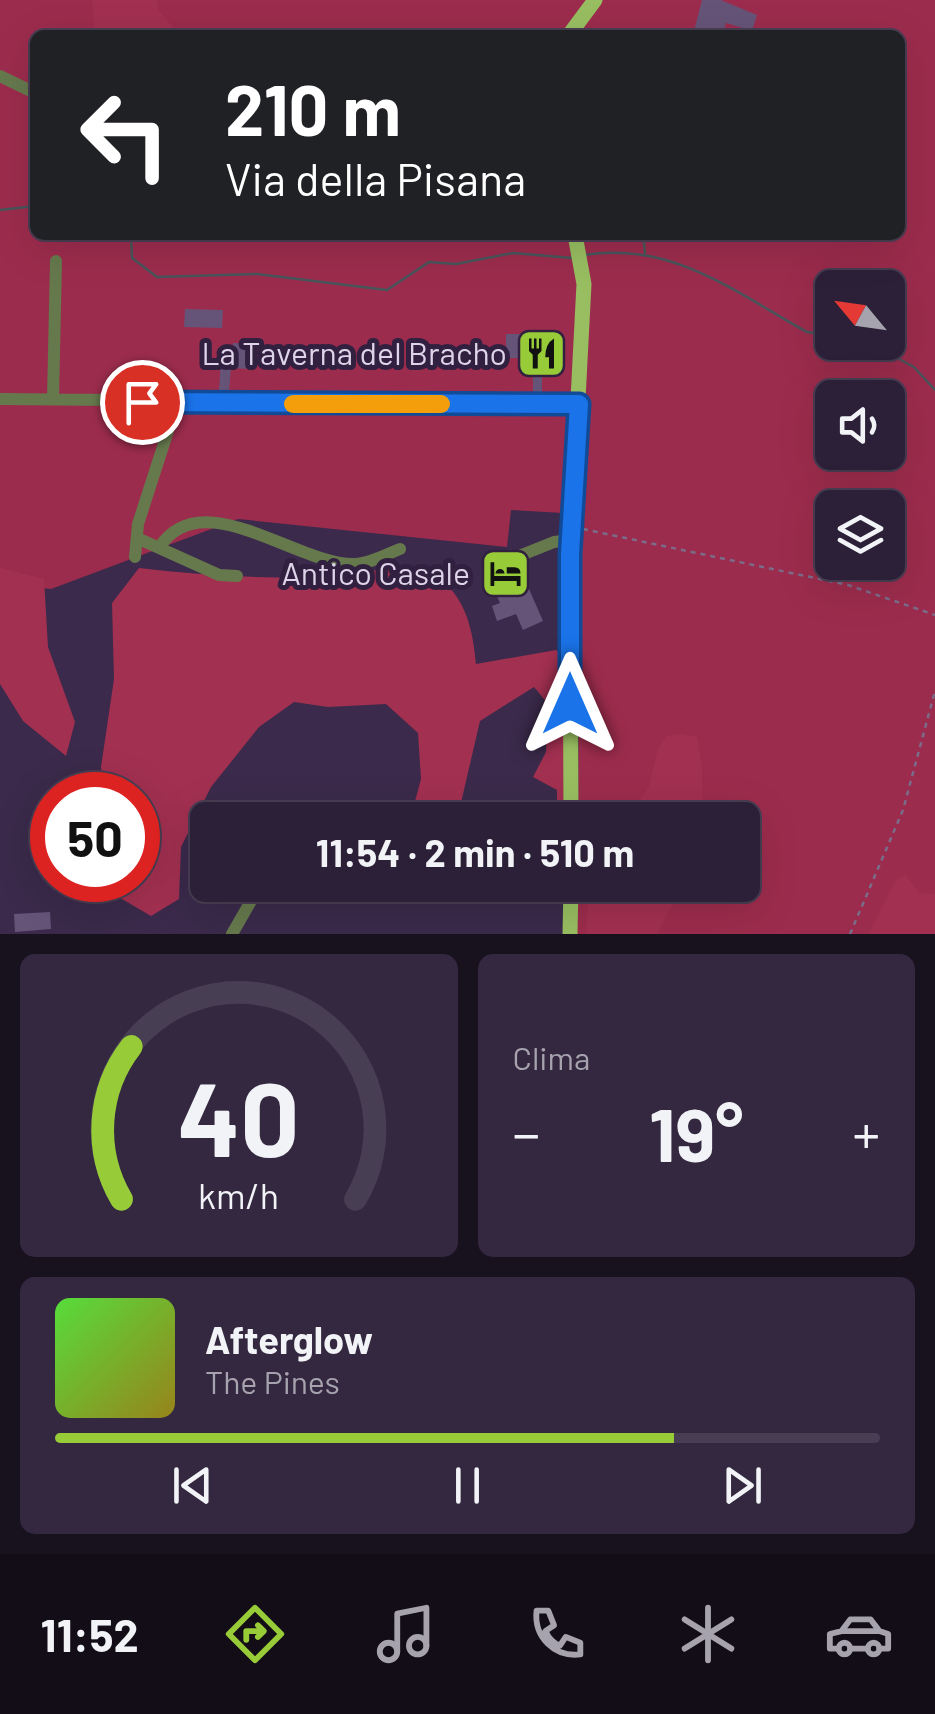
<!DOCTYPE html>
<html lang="it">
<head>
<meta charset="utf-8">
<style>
	:root { --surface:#2c2038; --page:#342840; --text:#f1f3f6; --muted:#a6a3ae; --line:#483e53; --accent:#97cc38 }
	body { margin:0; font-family:Barlow,sans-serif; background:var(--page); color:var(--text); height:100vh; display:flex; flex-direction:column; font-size:38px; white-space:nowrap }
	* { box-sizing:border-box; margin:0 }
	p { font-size:32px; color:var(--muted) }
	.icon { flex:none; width:55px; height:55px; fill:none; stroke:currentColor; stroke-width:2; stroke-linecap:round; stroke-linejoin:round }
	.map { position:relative; height:934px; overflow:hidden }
	.panel { display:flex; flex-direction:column; gap:20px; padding:20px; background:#18121f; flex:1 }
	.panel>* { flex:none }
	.hud { position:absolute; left:30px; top:30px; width:875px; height:210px; border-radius:15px; box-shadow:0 10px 40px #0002,0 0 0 2px var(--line); background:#202124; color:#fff; overflow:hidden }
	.needle { width:65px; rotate:299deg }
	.controls { position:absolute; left:815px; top:270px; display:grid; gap:20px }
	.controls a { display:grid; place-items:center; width:90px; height:90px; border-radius:15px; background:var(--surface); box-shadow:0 10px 40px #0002,0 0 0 2px var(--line); font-size:50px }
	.speed { position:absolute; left:30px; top:772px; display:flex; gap:20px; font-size:50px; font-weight:700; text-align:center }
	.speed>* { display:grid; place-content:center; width:130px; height:130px; border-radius:50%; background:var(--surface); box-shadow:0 10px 40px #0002,0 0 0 2px var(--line); line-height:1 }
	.speed .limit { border:15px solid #d22; background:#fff; color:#111 }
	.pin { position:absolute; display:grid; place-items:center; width:85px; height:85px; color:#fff; margin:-42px; border:5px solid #fff; border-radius:50%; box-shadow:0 2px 10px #0007 }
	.me { position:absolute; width:110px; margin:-55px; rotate:0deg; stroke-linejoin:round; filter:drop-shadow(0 0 8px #0008) }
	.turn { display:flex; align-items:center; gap:35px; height:210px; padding:0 30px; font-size:45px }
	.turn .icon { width:130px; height:130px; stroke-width:2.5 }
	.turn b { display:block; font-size:70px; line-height:85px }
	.big { font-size:75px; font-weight:700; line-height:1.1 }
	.panel .card { flex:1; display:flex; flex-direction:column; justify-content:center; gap:15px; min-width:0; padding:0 35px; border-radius:15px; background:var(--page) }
	.panel .dial { align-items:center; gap:0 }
	.dial svg { height:260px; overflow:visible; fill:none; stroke:var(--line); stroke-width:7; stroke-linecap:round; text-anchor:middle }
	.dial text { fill:var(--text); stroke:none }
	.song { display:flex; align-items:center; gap:30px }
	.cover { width:120px; height:120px; border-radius:15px; background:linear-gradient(135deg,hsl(110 70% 55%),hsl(50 70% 35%)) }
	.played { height:10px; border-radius:5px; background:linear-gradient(90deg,var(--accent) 75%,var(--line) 75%) }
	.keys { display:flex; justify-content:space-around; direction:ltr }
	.heat { display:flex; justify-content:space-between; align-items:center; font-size:55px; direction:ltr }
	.panel .tiles { flex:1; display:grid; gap:20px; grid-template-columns:1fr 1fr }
	.card:last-child { grid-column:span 2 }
	.trip { position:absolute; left:190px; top:802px; width:570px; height:100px; border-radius:15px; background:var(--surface); box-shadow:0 10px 40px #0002,0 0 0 2px var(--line); font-weight:700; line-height:100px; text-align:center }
	.dock { display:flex; height:160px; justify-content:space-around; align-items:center; background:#120d16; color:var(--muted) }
	.dock .icon { width:70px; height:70px }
	.dock .on { color:var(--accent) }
	.dock b { font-size:45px; color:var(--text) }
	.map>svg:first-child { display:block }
	.green { fill:#9c2c4d; fill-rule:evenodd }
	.forest { fill:#a23051 }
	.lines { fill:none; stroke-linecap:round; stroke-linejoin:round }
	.stream { stroke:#48565b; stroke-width:2.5 }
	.building { fill:#665478 }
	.path { stroke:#7b6c89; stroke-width:2.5; stroke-dasharray:5 5; stroke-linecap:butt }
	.minor { stroke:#66794d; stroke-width:12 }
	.major { stroke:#98be61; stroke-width:15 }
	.route-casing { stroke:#114b97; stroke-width:25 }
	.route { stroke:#1a73e8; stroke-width:18 }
	.slow { stroke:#f59e0b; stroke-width:18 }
	.labels { text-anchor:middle; stroke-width:10; stroke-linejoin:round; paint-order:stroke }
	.poi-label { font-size:32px; fill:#ded4e9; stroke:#312040; text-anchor:end }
</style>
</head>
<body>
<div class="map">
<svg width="935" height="934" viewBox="0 0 935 934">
	<rect width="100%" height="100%" fill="#3b2a4b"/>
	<path class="green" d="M0,0H935V934H575L577,885H742V820H578L580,514L511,510L507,547L238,519L51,589L0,584ZM35,35H900V235H35ZM832,288H888V342H832ZM832,398H888V452H832ZM832,508H888V562H832Z"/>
	<path class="forest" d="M92,0H157L159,11L180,35H95Z
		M404,565C457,574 472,614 476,664L556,650L564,657L567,820H557V790L533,777L546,752L548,704L534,687L480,721L457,820H410L421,779L418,733L386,704L328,707L294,702L259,727L211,787L181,847L179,899L151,916L110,892L101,880H138V795H104L101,767L114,679L112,603L139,568C228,578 316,584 404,565Z
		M0,568L44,579L48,647L75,722L66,756L23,721L0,684Z
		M680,734L697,737L702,766V820H627L649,786L658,749L667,736Z
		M905,875L920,893L935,894V934H869L896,880Z
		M589,885H683L657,934H586Z"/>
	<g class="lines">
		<path class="stream" d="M0,210L35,206
			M131,235L132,258L157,277L257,274L387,290L429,262L456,264L513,253L572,258
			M643,235L645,253
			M584,255C672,241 733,291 807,332L832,336
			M867,342L914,367L935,390"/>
	</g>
	<path class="building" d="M702,0H721L757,15L752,31L726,23L722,35L694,31Z
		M185,309L223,310L222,328L184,327Z
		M506,334H547V361H564V372L548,371V377H542V394H533V373H525V358H506Z
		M233,343L252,344L250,369L231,368L229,391H219L221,360L232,361Z
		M511,549L510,561L519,566L543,621L523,630L516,614L497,621L492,606L500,603L482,562Z
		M50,912L51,929L15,932L14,914Z"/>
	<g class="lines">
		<path class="path" d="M583,529L848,585L935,615
			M850,934L903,810L935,691"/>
		<path class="minor" d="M0,76L35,93
			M0,399L579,404
			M53,399L56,261
			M137,538L219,575L237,576
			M159,548C201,481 298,566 355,564C369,564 387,554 400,549
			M519,556L554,542L571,540
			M135,557L138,524L177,403
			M232,934L255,894"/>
		<path class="major" d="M569,35L595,0
			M571,820L570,553L584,284L575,235
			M570,934L571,885"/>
	</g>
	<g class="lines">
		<defs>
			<path id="route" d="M142,402L579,404L570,554V704"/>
		</defs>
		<use href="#route" class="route-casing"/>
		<use href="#route" class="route"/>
		<path class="slow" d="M293,404H441"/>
	</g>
	<defs>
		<symbol id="restaurant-square" viewBox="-11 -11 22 22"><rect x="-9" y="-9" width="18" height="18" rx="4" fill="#97cc38" stroke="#312040"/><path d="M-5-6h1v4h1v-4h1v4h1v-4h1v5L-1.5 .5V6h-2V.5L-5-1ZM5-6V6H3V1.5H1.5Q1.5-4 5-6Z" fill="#111"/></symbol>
		<symbol id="hotel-square" viewBox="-11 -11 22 22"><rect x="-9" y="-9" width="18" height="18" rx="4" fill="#97cc38" stroke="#312040"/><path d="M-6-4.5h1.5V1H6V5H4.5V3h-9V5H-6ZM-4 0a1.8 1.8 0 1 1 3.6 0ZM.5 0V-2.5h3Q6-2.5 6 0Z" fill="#111"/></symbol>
	</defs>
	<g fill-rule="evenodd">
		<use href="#restaurant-square" x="514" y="326" width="55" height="55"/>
		<use href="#hotel-square" x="478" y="546" width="55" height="55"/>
	</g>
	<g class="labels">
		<g class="poi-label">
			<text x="507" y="365">La Taverna del Bracho</text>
			<text x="470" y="585">Antico Casale</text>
		</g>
	</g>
</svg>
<div class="controls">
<a><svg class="needle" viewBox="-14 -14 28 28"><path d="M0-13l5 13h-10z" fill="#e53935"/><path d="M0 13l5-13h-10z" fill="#a6a3ae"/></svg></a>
<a><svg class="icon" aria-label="sound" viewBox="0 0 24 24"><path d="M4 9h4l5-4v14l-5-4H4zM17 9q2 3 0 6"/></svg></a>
<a><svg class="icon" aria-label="layers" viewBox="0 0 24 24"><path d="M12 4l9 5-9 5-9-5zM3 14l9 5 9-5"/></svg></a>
</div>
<div class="speed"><div class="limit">50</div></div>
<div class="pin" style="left:142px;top:402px;background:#d93025"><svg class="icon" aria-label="arrive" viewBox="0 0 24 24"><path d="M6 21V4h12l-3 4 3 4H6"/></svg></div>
<svg class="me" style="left:570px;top:704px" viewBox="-20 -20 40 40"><path d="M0-17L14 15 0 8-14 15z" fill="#1a73e8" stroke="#fff" stroke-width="4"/></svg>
<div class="trip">11:54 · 2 min · 510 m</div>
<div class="hud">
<div class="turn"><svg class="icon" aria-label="left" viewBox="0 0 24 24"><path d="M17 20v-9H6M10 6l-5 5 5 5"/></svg><div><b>210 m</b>Via della Pisana</div></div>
</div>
</div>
<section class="panel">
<div class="tiles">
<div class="card dial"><svg viewBox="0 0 100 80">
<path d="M14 69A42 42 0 1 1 86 69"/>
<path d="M14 69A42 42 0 0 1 17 22" stroke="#97cc38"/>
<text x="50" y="56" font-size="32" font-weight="700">40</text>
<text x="50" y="72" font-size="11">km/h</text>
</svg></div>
<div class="card"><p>Clima</p>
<div class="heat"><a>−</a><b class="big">19°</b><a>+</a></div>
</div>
<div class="card">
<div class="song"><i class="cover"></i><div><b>Afterglow</b><p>The Pines</p></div></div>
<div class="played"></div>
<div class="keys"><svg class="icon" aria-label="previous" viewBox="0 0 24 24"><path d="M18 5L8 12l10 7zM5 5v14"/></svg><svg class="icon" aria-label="pause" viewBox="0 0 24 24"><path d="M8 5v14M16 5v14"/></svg><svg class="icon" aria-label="next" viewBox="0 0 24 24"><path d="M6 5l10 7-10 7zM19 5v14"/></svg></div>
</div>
</div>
</section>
<nav class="dock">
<b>11:52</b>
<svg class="icon on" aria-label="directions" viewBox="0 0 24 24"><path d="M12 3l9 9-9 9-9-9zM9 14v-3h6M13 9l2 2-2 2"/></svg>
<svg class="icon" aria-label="music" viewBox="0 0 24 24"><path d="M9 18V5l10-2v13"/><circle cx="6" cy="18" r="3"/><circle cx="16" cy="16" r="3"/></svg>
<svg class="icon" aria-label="phone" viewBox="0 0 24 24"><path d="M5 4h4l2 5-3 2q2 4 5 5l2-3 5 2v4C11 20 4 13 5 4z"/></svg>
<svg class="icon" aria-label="climate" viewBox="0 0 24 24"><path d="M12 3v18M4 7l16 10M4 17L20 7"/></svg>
<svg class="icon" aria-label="car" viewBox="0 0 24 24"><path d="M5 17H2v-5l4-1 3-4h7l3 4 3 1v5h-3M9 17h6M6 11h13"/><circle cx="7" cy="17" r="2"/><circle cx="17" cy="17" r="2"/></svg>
</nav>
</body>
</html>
